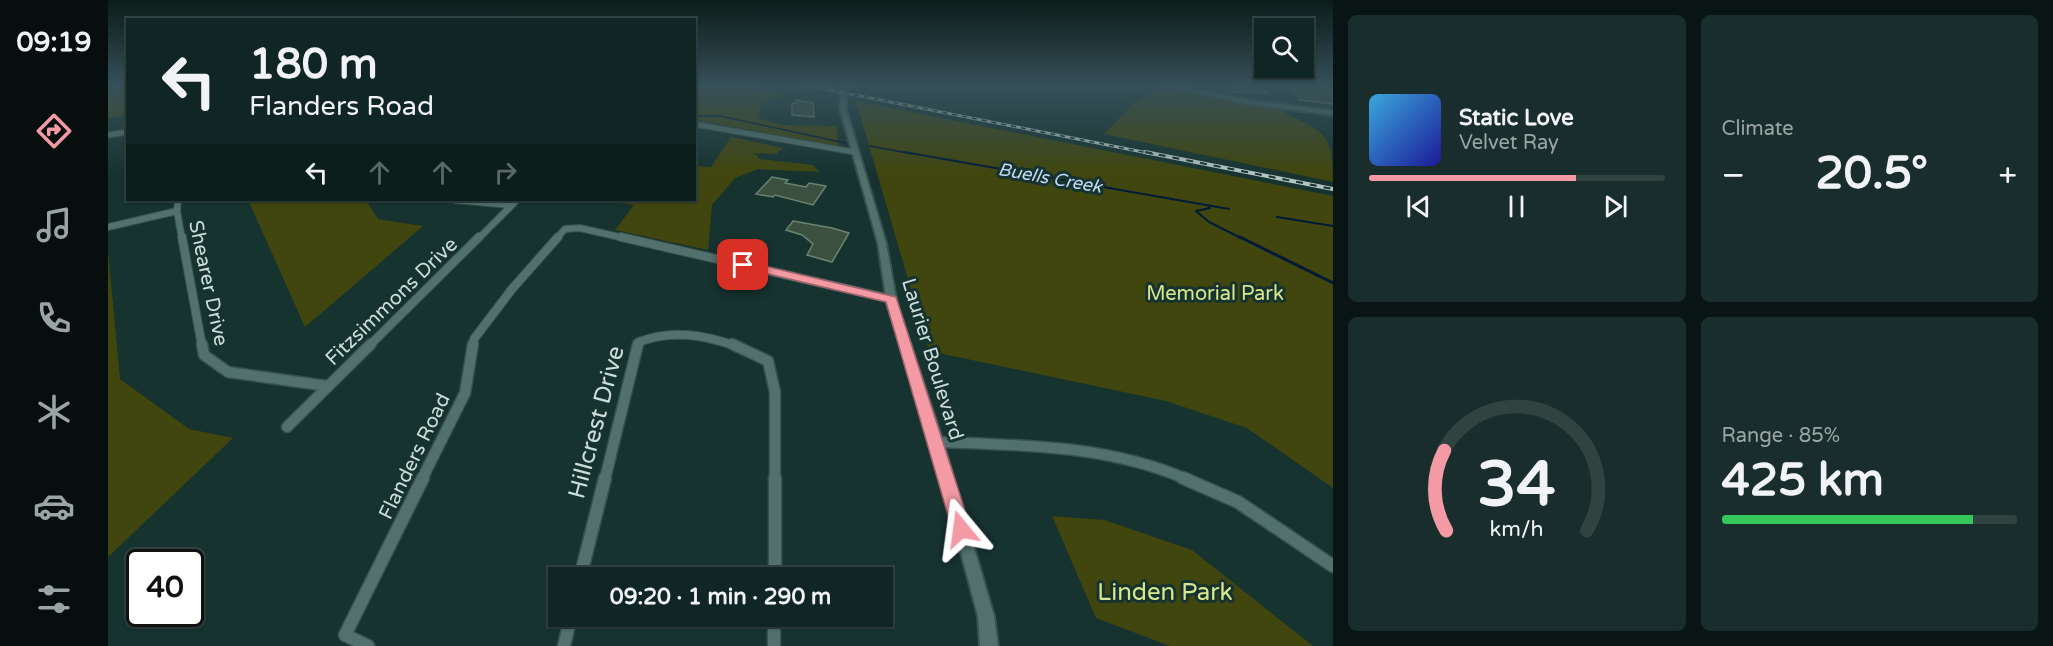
<!DOCTYPE html>
<html lang="en">
<head>
<meta charset="utf-8">
<style>
	:root { --surface:#102624; --page:#192e2c; --text:#f1f3f6; --muted:#9ca5a6; --line:#304341; --accent:#f49aa5 }
	body { margin:0; font-family:"Varela Round",sans-serif; background:var(--page); color:var(--text); height:100vh; display:flex; flex-direction:column; font-size:22px; white-space:nowrap }
	* { box-sizing:border-box; margin:0 }
	p { font-size:20px; color:var(--muted) }
	.icon { flex:none; width:33px; height:33px; fill:none; stroke:currentColor; stroke-width:2; stroke-linecap:round; stroke-linejoin:round }
	.map { position:relative; flex:1; overflow:hidden }
	.details { display:flex; flex-direction:column; gap:15px; padding:15px; background:#091514; width:720px }
	.details>* { flex:none }
	.hud { position:absolute; left:18px; top:18px; width:570px; height:183px; border-radius:0px; box-shadow:0 2px 4px #0004,0 0 0 2px var(--line); background:#102624; color:var(--text); overflow:hidden }
	.fabs { position:absolute; left:1146px; top:18px; display:grid; gap:12px }
	.fabs a { display:grid; place-items:center; width:60px; height:60px; border-radius:0px; background:var(--surface); box-shadow:0 2px 4px #0004,0 0 0 2px var(--line); font-size:30px }
	.speed { position:absolute; left:18px; top:549px; display:flex; gap:12px; font-size:30px; font-weight:700; text-align:center }
	.speed>* { display:grid; place-content:center; width:78px; height:78px; border-radius:50%; background:var(--surface); box-shadow:0 2px 4px #0004,0 0 0 2px var(--line); line-height:1 }
	.speed .limit { border:3px solid #111; border-radius:9px; background:#fff; color:#111 }
	.pin { position:absolute; display:grid; place-items:center; width:51px; height:51px; color:#fff; margin:-26px; border-radius:12px; box-shadow:0 3px 9px #0006 }
	.me { position:absolute; width:66px; margin:-33px; rotate:344deg; stroke-linejoin:round; filter:drop-shadow(0 0 4px #0008) }
	.turn { display:flex; align-items:center; gap:21px; height:126px; padding:0 24px; font-size:27px }
	.turn .icon { width:78px; height:78px; stroke-width:2.5 }
	.turn b { display:block; font-size:42px; line-height:51px }
	.lanes { display:flex; align-items:center; height:57px; padding:0 24px; background:#0003; justify-content:center; gap:30px; direction:ltr }
	.lanes .off { opacity:.35 }
	.big { font-size:45px; font-weight:700; line-height:1.1 }
	.details .widget { flex:1; display:flex; flex-direction:column; justify-content:center; gap:9px; min-width:0; padding:0 21px; border-radius:9px; background:var(--page) }
	.details .dial { align-items:center; gap:0 }
	.dial svg { height:156px; overflow:visible; fill:none; stroke:var(--line); stroke-width:7; stroke-linecap:round; text-anchor:middle }
	.dial text { fill:var(--text); stroke:none }
	.song { display:flex; align-items:center; gap:18px }
	.cover { width:72px; height:72px; border-radius:9px; background:linear-gradient(135deg,hsl(200 70% 55%),hsl(240 70% 35%)) }
	.played { height:6px; border-radius:3px; background:linear-gradient(90deg,var(--accent) 70%,var(--line) 70%) }
	.keys { display:flex; justify-content:space-around; direction:ltr }
	.heat { display:flex; justify-content:space-between; align-items:center; font-size:33px; direction:ltr }
	.charge { height:9px; border-radius:4px; background:linear-gradient(90deg,#34c759 85%,var(--line) 0) }
	.details .tiles { flex:1; display:grid; gap:15px; grid-template-columns:repeat(2,1fr) }
	.trip { position:absolute; left:440px; top:567px; width:345px; height:60px; border-radius:0px; background:var(--surface); box-shadow:0 2px 4px #0004,0 0 0 2px var(--line); font-weight:700; line-height:60px; text-align:center }
	main { display:flex; flex:1; min-height:0 }
	.menu { display:flex; flex-direction:column; width:108px; justify-content:space-around; align-items:center; background:#060f0e; color:var(--muted) }
	.menu .icon { width:42px; height:42px }
	.menu .active { color:var(--accent) }
	.menu b { font-size:27px; color:var(--text) }
	.map>svg:first-child { display:block }
	.green { fill:#40460e }
	.lines { fill:none; stroke-linecap:round; stroke-linejoin:round }
	.stream-far2 { stroke:#011a39; stroke-width:1.5 }
	.stream-far1 { stroke:#011a39; stroke-width:2 }
	.stream { stroke:#011a39; stroke-width:3 }
	.building { fill:#3c5040; stroke:#6c8270; stroke-width:1.5 }
	.minor-far4-casing { stroke:#39514e; stroke-width:7 }
	.minor-far3-casing { stroke:#39514e; stroke-width:8 }
	.minor-far2-casing { stroke:#39514e; stroke-width:10 }
	.minor-far1-casing { stroke:#39514e; stroke-width:13 }
	.minor-casing { stroke:#39514e; stroke-width:15 }
	.tertiary-casing { stroke:#39514e; stroke-width:4 }
	.minor-far4 { stroke:#52716d; stroke-width:5 }
	.minor-far3 { stroke:#52716d; stroke-width:6 }
	.minor-far2 { stroke:#52716d; stroke-width:8 }
	.minor-far1 { stroke:#52716d; stroke-width:10 }
	.minor { stroke:#52716d; stroke-width:12 }
	.tertiary { fill:#52716d; fill-rule:evenodd }
	.rail-far1-casing { stroke:#b2c5c2; stroke-width:3 }
	.rail-casing { stroke:#b2c5c2; stroke-width:4 }
	.rail-far1 { stroke:#163330; stroke-width:1.5; stroke-dasharray:5; stroke-linecap:butt }
	.rail { stroke:#163330; stroke-width:2; stroke-dasharray:7; stroke-linecap:butt }
	.route { fill:#f49aa5; stroke:#9f646b; stroke-width:1.5 }
	.labels { text-anchor:middle; stroke-width:6; stroke-linejoin:round; paint-order:stroke }
	.far-water-label { font-size:18px; font-style:italic; fill:#c3d9f6; stroke:#163330 }
	.street-label { font-size:20px; fill:#ccddda; stroke:#163330 }
	.park-label { font-size:20px; fill:#d9e78d; stroke:#163330 }
	.near-street-label { font-size:24px; fill:#ccddda; stroke:#163330 }
	.near-park-label { font-size:24px; fill:#d9e78d; stroke:#163330 }
</style>
</head>
<body>
<main>
<nav class="menu">
<b>09:19</b>
<svg class="icon active" aria-label="directions" viewBox="0 0 24 24"><path d="M12 3l9 9-9 9-9-9zM9 14v-3h6M13 9l2 2-2 2"/></svg>
<svg class="icon" aria-label="music" viewBox="0 0 24 24"><path d="M9 18V5l10-2v13"/><circle cx="6" cy="18" r="3"/><circle cx="16" cy="16" r="3"/></svg>
<svg class="icon" aria-label="phone" viewBox="0 0 24 24"><path d="M5 4h4l2 5-3 2q2 4 5 5l2-3 5 2v4C11 20 4 13 5 4z"/></svg>
<svg class="icon" aria-label="climate" viewBox="0 0 24 24"><path d="M12 3v18M4 7l16 10M4 17L20 7"/></svg>
<svg class="icon" aria-label="car" viewBox="0 0 24 24"><path d="M5 17H2v-5l4-1 3-4h7l3 4 3 1v5h-3M9 17h6M6 11h13"/><circle cx="7" cy="17" r="2"/><circle cx="17" cy="17" r="2"/></svg>
<svg class="icon" aria-label="filters" viewBox="0 0 24 24"><path d="M4 7h16M4 17h16"/><circle cx="9" cy="7" r="2"/><circle cx="15" cy="17" r="2"/></svg>
</nav>
<div class="map">
<svg width="1225" height="646" viewBox="0 0 1225 646">
	<rect width="100%" height="100%" fill="#163330"/>
	<path class="green" d="M0,85H19V115L0,118Z
		M586,85H640L678,95L653,104L651,119L675,125L729,126L730,146L587,120Z
		M1052,87L1101,98L1175,110L1178,114C1220,133 1225,136 1225,182L996,134L1026,103Z
		M748,101L1225,196V488L1139,428L1058,401L821,351Z
		M623,137L675,148L668,154L646,153L652,159L705,165L711,172L650,169L627,178L604,205L600,250L507,230L526,205L491,200H586L587,166L603,167Z
		M140,200H258L270,219L315,226L197,327Z
		M0,251L12,379L81,429L125,438L0,557Z
		M944,516L996,520L1084,550L1205,646H1062L988,618Z"/>
	<g class="lines">
		<path class="stream-far2" d="M586,97L589,103L586,106
			M586,116H612L737,143
			M762,146L805,154"/>
		<path class="stream-far1" d="M796,152L1121,209
			M1102,208L1088,211L1101,222L1135,239
			M1169,217L1225,226"/>
		<path class="stream" d="M1132,237L1225,283"/>
	</g>
	<path class="building" d="M1124,85H1147L1159,93L1124,92Z
		M1181,85L1225,89V104L1192,100Z
		M688,100L705,103L706,117L684,115V103H688Z
		M664,177L680,180L677,183L698,187L701,183L718,186L705,205L667,195L665,197L648,194Z
		M685,221L724,228L741,233L724,262L699,255L705,244L694,235L678,230Z"/>
	<g class="lines">
		<defs>
			<path id="minor-far4" d="M586,124L746,152
				M0,135L20,132"/>
			<path id="minor-far3" d="M70,200L69,211L74,239
				M347,200L403,205
				M0,227L69,211
				M370,239L409,200
				M448,239L457,229L472,228L520,239"/>
			<path id="minor-far2" d="M74,237L94,346
				M513,237L783,299
				M261,346L371,237
				M365,346L366,339L404,289L450,237
				M530,346L531,342C563,329 596,335 628,346"/>
			<path id="minor-far1" d="M94,344L96,355L120,372L219,386
				M624,344L660,361L667,392V479
				M179,427L263,344
				M829,442C914,445 999,445 1078,479
				M314,479L357,393L365,344
				M497,479L530,344"/>
			<path id="minor" d="M667,478V578
				M1075,478L1130,502L1225,566
				M472,578L497,478
				M666,616V646
				M260,646L237,635L315,478
				M456,646L463,616"/>
			<path id="tertiary" d="M736,85H742L738,92V109L778,243L789,304L835,442L886,616L890,646H872L870,616L823,442L779,304L770,243L732,109V92Z
				M1052,85H1062L1140,100L1225,111V115L1140,104Z"/>
		</defs>
		<use href="#minor-far4" class="minor-far4-casing"/>
		<use href="#minor-far3" class="minor-far3-casing"/>
		<use href="#minor-far2" class="minor-far2-casing"/>
		<use href="#minor-far1" class="minor-far1-casing"/>
		<use href="#minor" class="minor-casing"/>
		<use href="#tertiary" class="tertiary-casing"/>
		<use href="#minor-far4" class="minor-far4"/>
		<use href="#minor-far3" class="minor-far3"/>
		<use href="#minor-far2" class="minor-far2"/>
		<use href="#minor-far1" class="minor-far1"/>
		<use href="#minor" class="minor"/>
		<use href="#tertiary" class="tertiary"/>
		<defs>
			<path id="rail-far1" d="M697,85L1045,154"/>
			<path id="rail" d="M1037,152L1225,189"/>
		</defs>
		<use href="#rail-far1" class="rail-far1-casing"/>
		<use href="#rail" class="rail-casing"/>
		<use href="#rail-far1" class="rail-far1"/>
		<use href="#rail" class="rail"/>
	</g>
	<linearGradient id="sky" x2="0" y2="1"><stop stop-color="#0c1c1a"/><stop offset="0.49" stop-color="#365059"/><stop offset="1" stop-color="#365059" stop-opacity="0"/></linearGradient>
	<rect width="1225" height="175" fill="url(#sky)"/>
	<path class="route" d="M635,261L788,297L863,529L860,535L853,537L846,535L844,529L778,302L631,267L629,265Z"/>
	<g class="labels">
		<g class="far-water-label">
			<text transform="translate(942 178) rotate(10)" y="6">Buells Creek</text>
		</g>
		<g class="street-label">
			<text transform="translate(101 283) rotate(78)" y="7">Shearer Drive</text>
			<text transform="translate(283 301) rotate(-44)" y="7">Fitzsimmons Drive</text>
			<text transform="translate(825 359) rotate(73)" y="7">Laurier Boulevard</text>
			<text transform="translate(306 456) rotate(-64)" y="7">Flanders Road</text>
		</g>
		<g class="park-label">
			<text x="1107" y="300">Memorial Park</text>
		</g>
		<g class="near-street-label">
			<text transform="translate(488 422) rotate(-75)" y="8">Hillcrest Drive</text>
		</g>
		<g class="near-park-label">
			<text x="1057" y="600">Linden Park</text>
		</g>
	</g>
</svg>
<div class="fabs">
<a><svg class="icon" aria-label="search" viewBox="0 0 24 24"><circle cx="10" cy="10" r="6"/><path d="M15 15l6 6"/></svg></a>
</div>
<div class="speed"><div class="limit">40</div></div>
<div class="pin" style="left:635px;top:265px;background:#d93025"><svg class="icon" aria-label="arrive" viewBox="0 0 24 24"><path d="M6 21V4h12l-3 4 3 4H6"/></svg></div>
<svg class="me" style="left:853px;top:529px" viewBox="-20 -20 40 40"><path d="M0-17L14 15 0 8-14 15z" fill="#f49aa5" stroke="#fff" stroke-width="4"/></svg>
<div class="trip">09:20 · 1 min · 290 m</div>
<div class="hud">
<div class="turn"><svg class="icon" aria-label="left" viewBox="0 0 24 24"><path d="M17 20v-9H6M10 6l-5 5 5 5"/></svg><div><b>180 m</b>Flanders Road</div></div>
<div class="lanes"><svg class="icon" aria-label="left" viewBox="0 0 24 24"><path d="M17 20v-9H6M10 6l-5 5 5 5"/></svg><svg class="icon off" aria-label="ahead" viewBox="0 0 24 24"><path d="M12 20V5M6 11l6-6 6 6"/></svg><svg class="icon off" aria-label="ahead" viewBox="0 0 24 24"><path d="M12 20V5M6 11l6-6 6 6"/></svg><svg class="icon off" aria-label="right" viewBox="0 0 24 24"><path d="M7 20v-9h11M14 6l5 5-5 5"/></svg></div>
</div>
</div>
<section class="details">
<div class="tiles">
<div class="widget">
<div class="song"><i class="cover"></i><div><b>Static Love</b><p>Velvet Ray</p></div></div>
<div class="played"></div>
<div class="keys"><svg class="icon" aria-label="previous" viewBox="0 0 24 24"><path d="M18 5L8 12l10 7zM5 5v14"/></svg><svg class="icon" aria-label="pause" viewBox="0 0 24 24"><path d="M8 5v14M16 5v14"/></svg><svg class="icon" aria-label="next" viewBox="0 0 24 24"><path d="M6 5l10 7-10 7zM19 5v14"/></svg></div>
</div>
<div class="widget"><p>Climate</p>
<div class="heat"><a>−</a><b class="big">20.5°</b><a>+</a></div>
</div>
<div class="widget dial"><svg viewBox="0 0 100 80">
<path d="M14 69A42 42 0 1 1 86 69"/>
<path d="M14 69A42 42 0 0 1 13 28" stroke="#f49aa5"/>
<text x="50" y="56" font-size="32" font-weight="700">34</text>
<text x="50" y="72" font-size="11">km/h</text>
</svg></div>
<div class="widget"><p>Range · 85%</p><b class="big">425 km</b><div class="charge"></div></div>
</div>
</section>
</main>
</body>
</html>
